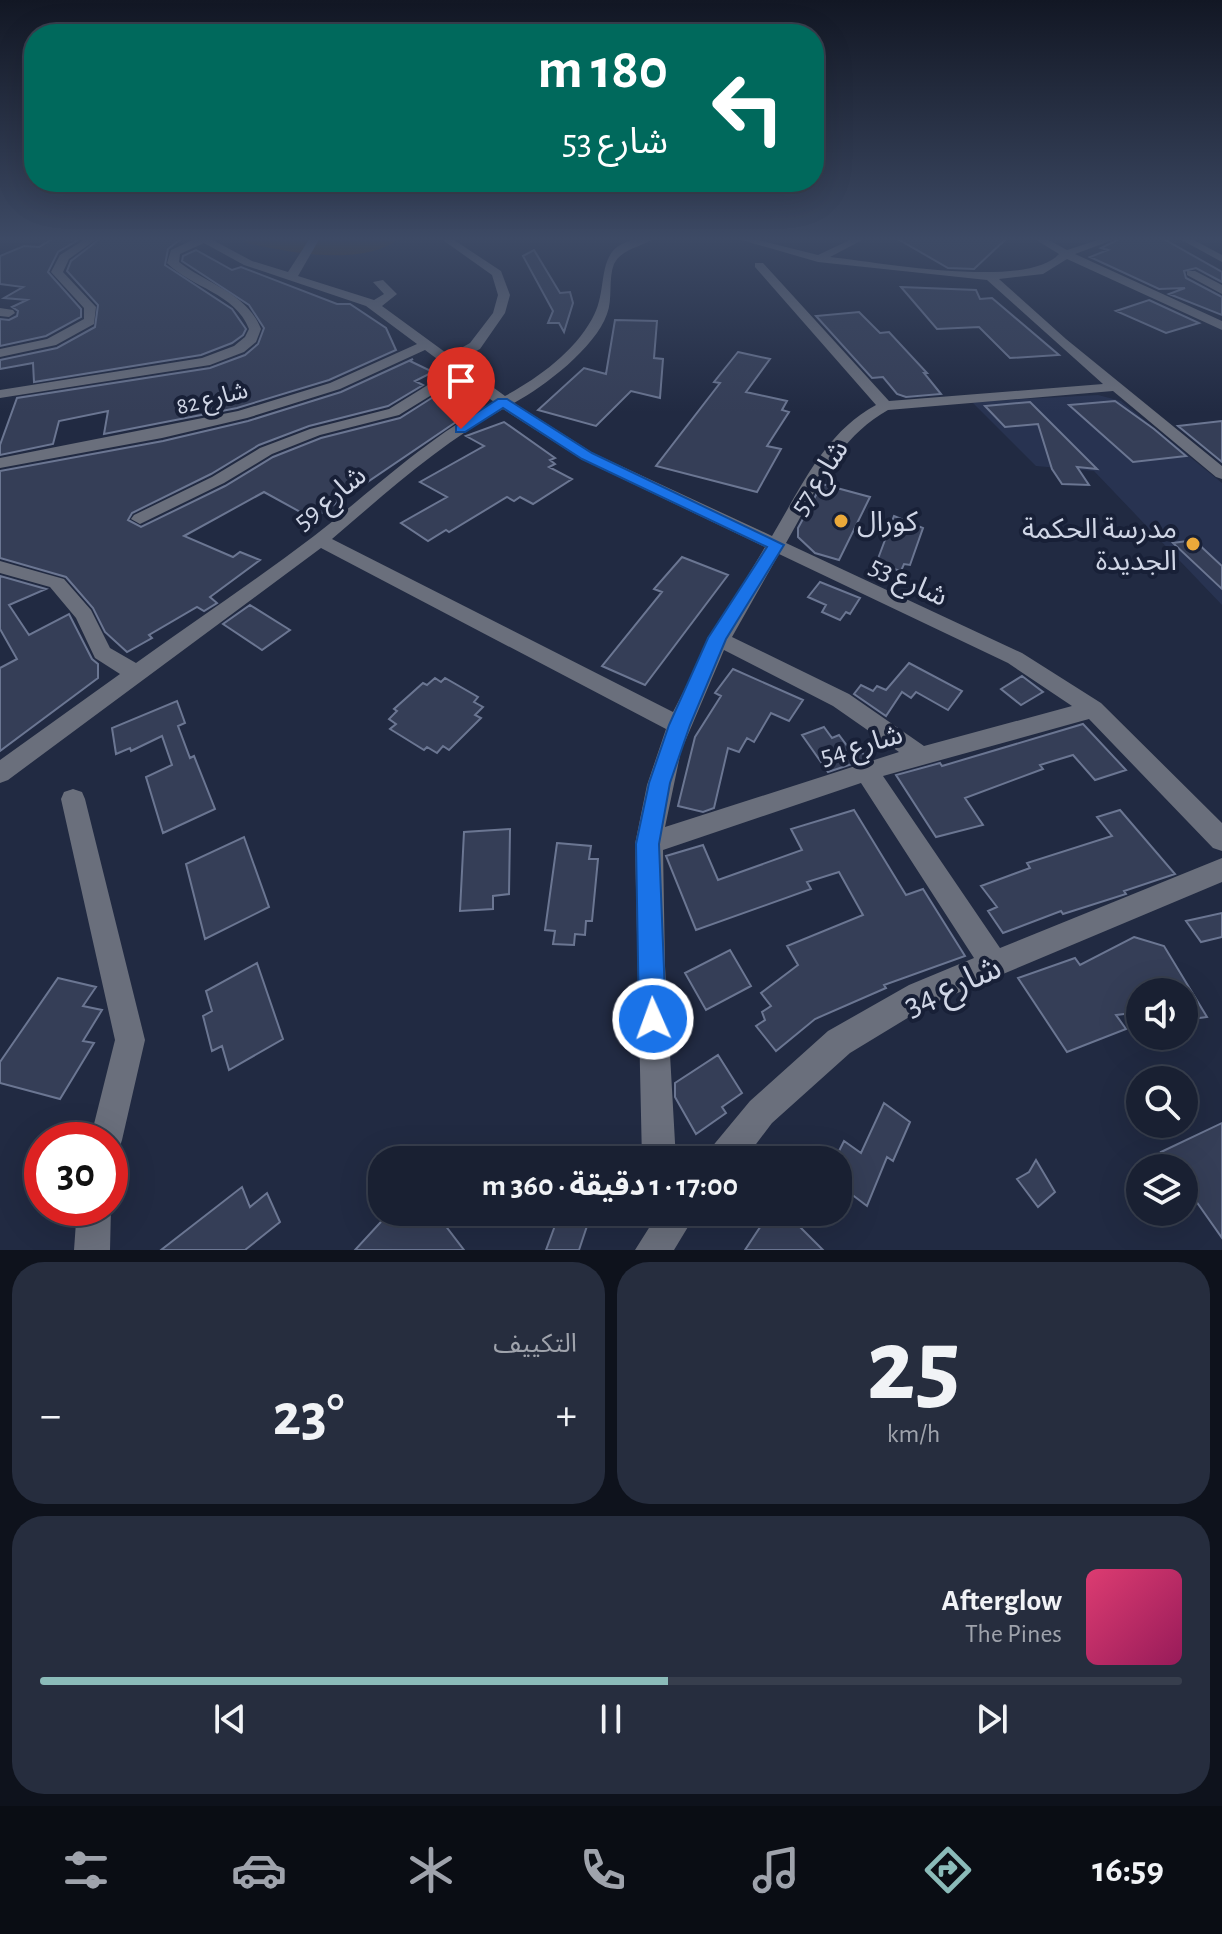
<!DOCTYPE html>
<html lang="ar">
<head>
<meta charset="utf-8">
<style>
	:root { --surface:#192032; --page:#262d3e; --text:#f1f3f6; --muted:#9fa3ac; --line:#373e4d; --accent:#8bbbb9 }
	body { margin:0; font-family:"Alegreya Sans","Noto Sans Arabic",sans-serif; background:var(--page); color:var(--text); direction:rtl; height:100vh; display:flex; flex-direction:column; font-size:30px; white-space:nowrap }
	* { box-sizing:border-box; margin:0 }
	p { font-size:26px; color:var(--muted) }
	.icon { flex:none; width:44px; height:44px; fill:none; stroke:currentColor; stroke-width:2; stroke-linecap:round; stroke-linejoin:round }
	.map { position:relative; height:1250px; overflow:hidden; direction:ltr }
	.sheet { display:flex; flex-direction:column; gap:12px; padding:12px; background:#0e121c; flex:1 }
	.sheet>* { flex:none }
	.guide { position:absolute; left:24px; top:24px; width:800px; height:168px; border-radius:32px; box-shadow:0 8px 32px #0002,0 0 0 2px var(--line); direction:rtl; background:#00695c; color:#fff; overflow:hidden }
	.buttons { position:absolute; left:1126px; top:978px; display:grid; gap:16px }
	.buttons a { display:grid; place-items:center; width:72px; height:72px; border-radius:50%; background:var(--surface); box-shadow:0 8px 32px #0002,0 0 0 2px var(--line); font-size:40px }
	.speed { position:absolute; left:24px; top:1122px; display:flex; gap:16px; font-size:40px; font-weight:700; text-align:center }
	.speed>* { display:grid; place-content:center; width:104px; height:104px; border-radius:50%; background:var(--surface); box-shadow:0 8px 32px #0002,0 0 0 2px var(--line); line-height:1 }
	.speed .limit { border:12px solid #d22; background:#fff; color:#111 }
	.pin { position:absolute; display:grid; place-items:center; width:68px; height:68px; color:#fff; margin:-82px -34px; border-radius:50% 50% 50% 0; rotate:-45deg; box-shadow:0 0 8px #0007 }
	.pin .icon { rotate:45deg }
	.me { position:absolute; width:88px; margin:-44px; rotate:358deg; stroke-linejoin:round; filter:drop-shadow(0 0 6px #0008) }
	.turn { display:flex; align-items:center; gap:28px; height:168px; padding:0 24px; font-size:36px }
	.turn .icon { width:104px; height:104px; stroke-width:2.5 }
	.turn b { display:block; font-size:56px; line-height:68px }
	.big { font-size:60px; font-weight:700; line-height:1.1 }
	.sheet .widget { flex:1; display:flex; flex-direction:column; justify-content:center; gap:12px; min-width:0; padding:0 28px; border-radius:32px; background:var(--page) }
	.sheet .dial { align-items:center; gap:0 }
	.dial b { font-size:104px; line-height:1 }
	.song { display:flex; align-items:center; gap:24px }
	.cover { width:96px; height:96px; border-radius:12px; background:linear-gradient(135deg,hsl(340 70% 55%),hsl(330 70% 35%)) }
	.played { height:8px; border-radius:4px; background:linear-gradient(90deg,var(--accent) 55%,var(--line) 55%) }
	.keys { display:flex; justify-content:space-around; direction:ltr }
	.heat { display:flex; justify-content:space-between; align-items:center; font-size:44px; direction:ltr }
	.sheet .tiles { flex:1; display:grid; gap:12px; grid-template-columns:1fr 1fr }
	.widget:last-child { grid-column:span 2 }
	.trip { position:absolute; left:368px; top:1146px; width:484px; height:80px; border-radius:32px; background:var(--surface); box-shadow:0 8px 32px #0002,0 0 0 2px var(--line); font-weight:700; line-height:80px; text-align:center; direction:rtl }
	.dock { display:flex; height:128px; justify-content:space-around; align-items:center; background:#0a0d14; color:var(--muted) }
	.dock .icon { width:56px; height:56px }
	.dock .active { color:var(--accent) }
	.dock b { font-size:36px; color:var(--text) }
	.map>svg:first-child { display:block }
	.built { fill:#283351 }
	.green { fill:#443218 }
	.building { fill:#353e57; stroke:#6b7692; stroke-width:2 }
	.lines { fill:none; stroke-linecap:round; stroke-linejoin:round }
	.minor { fill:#6a6f7c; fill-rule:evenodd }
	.route { fill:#1a73e8; stroke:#114b97; stroke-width:2 }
	.poi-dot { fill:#eba93a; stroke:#182037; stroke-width:3 }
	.labels { text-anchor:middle; stroke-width:8; stroke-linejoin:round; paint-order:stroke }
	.far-street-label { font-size:24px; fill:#d0d6e6; stroke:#182037 }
	.street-label { font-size:28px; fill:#d0d6e6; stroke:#182037 }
	.poi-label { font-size:28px; fill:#d0d6e6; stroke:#182037; text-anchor:start }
	.near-street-label { font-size:34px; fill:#d0d6e6; stroke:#182037 }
</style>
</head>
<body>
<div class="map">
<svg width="1222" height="1250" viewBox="0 0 1222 1250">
	<rect width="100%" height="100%" fill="#212a42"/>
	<path class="built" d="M1098,395L1121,401L1222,483V605L1094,471L1036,466L972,402Z"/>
	<path class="green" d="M247,238H400C362,268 287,252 243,242Z"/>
	<path class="building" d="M54,238L78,240L58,252L48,272L81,309V317L46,336L0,346V319L9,320L17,316L18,311L12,307L27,300L4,298L23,287L0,284V256L24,246L39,247Z
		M101,238H182L168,249L165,265L232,309L246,329L243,335L232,343L201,355L34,382L33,363L0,369V360L57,348L95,327L98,305L67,271L71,261Z
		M896,238H1007L974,269L948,268Z
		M1121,238H1162L1222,272V282L1196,268L1184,271L1186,278L1222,297V315L1169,294L1185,288L1159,289L1090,257L1108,250L1101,248Z
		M196,250L232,270L241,267L337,304H350L386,328L396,350L329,380L237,408L104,434L108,411L59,421L53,444L0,455V445L17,398L210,368L245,355L258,344L264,328L249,305L182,261L183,256Z
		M534,250L560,293L570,292L573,303L564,332L559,323H548L553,311L523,256Z
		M901,287L976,290L980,299L992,298L1059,355L1010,358L979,327L937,329Z
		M1149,300L1199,323L1166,333L1116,311Z
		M859,312L880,333L889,332L927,373H924L941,394L906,397L897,394L883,377L872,378L816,316Z
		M615,320L657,321L654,358L663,359L660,398L631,391L596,426L538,410L584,368L606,374Z
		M738,352L770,359L746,392L787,401L782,410L789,412L767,446L781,449L757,492L656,466L720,383L714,382Z
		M413,359L410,361L433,372L415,381L423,385L388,406L309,426L259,445L211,474L132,513L128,520L141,527L225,486L273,457L321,438L400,418L438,394L478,407L313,519L264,492L184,536L233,557L240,552L260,560L210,597L217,603L204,611L197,607L149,635L152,638L127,652L105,632L93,608L66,577L0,558V471L163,441L248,421L341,392Z
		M1115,401L1154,429L1186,456L1133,462L1069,405Z
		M1030,402L1097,469L1077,467L1089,485L1062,484L1052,469L1038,424L1005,427L985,406Z
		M1222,421V462L1178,426Z
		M504,422L555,458L550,460L555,464L549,467L572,479L533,504L520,497L514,501L507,497L449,532L446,530L428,541L401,523L447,497L420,482L484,446L466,436Z
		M822,484L870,497L839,560L815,553L798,537V528Z
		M894,516L923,528L910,565L904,564L901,571L876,564Z
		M1194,540L1222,566V589L1173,543Z
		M682,557L728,575L645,685L602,666L662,592L654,589Z
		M0,576L46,589L9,605L29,635L69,614L92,659L98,664V678L0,751V668L17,659L0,629Z
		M820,582L860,598L850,614L846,612L840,620L822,612L826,605L808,597Z
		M250,605L290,630L262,650L223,624Z
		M909,663L962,691L948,710L916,692L911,698L902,692L886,716L854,694L861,685L873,691L877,686L886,690Z
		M733,669L803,700L789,721L771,713L754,742L747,738L739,752L728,748L714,808L703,812L678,806L695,737L721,696L715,693Z
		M1022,676L1043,692L1021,705L1001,689Z
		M435,678L441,682L445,678L478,697L474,702L483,707L475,715L481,718L449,750L443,746L437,753L427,747L424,750L390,729L396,724L389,719L397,711L394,709L423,683L427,685Z
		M177,701L185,723L178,726L190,758L194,756L215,809L163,833L146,777L172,765L162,736L131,751L130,748L116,754L112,728Z
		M1083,724L1126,770L1095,780L1073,755L1040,765L1043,769L965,798L983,825L936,837L896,775L940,763L942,766Z
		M824,727L832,738L839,735L848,747L856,744L867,759L828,772L802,735Z
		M854,810L906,895L923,889L965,956L884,985L886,988L815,1019L776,1051L756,1026L765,1020L762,1012L771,1006L761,993L798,965L787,946L863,915L839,872L807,882L811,889L696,930L666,856L703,845L718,880L802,850L791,829Z
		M1120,810L1175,874L1124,891L1126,894L1063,914L1061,911L1003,933L988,911L997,907L981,886L1030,868L1027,863L1112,836L1097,817Z
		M510,829L509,894L493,896V909L460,911L464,832Z
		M244,837L269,907L205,939L186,864Z
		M557,843L591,846L589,859H598L592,921H586L585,935L575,934L574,945L553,944L555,931L545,930Z
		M1222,913V937L1201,942L1186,921Z
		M1134,937L1164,946L1207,1017L1184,1020V992H1140V1012L1116,1015L1126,1029L1067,1052L1018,978L1075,958L1080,965Z
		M730,950L751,986L706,1010L685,973Z
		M257,963L283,1039L229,1070L222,1046L212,1051L203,1016L212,1011L206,991Z
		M58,978L96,987L83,1006L102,1010L83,1041L94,1043L60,1099L0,1083V1062Z
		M718,1055L742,1093L722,1107L726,1113L696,1134L675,1097V1083Z
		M884,1103L910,1122L893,1161L887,1157L867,1206L838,1184V1153L844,1141L861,1153Z
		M1222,1123V1238L1184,1184V1168H1172L1161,1152Z
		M1036,1160L1055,1192L1038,1207L1017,1179L1029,1172Z
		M242,1187L250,1207L267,1193L280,1222L245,1250H161Z
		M390,1212H435L464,1250H355Z
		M560,1212H581L590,1217L579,1250H546Z
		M770,1212H785L823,1250H745Z"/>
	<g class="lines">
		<path class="minor" d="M87,238H98L69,259L63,272L96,307L94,324L56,345L0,357V349L47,339L84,319V308L51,272L60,255Z
			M197,238H209L252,261L288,272L310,238H320L298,276L374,300L384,294L373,282L383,280L397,294L382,306L449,355L470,343L493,313L498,295L492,275L440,238H451L501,271L510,295L505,313L480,349L457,361L505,396C538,378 573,353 592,319C613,284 587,238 654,238C643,247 622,248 614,264C608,279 613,299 607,314C595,348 545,386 514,403L593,453L772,536C801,488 824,433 876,405L755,267V263H763L889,401L1103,384L987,280L818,262L735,238H750L818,255L854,238H866L830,257C878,262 1027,290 1059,254L1033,238H1045L1067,250L1104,238H1118L1075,254L1222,321V330L1067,259L1043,274L999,279L1066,339L1222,466V479L1216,477L1113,391L888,410C836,439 815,493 786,543L1022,653L1101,703L1222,823V851L1213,848L1089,719L883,776L1000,948L1222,858V882L929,1005L850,1053L772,1123L744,1160H706L711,1148L750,1101L828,1031L909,985L974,958L861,783L663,850L665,966L676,1160H642L635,844L647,785L666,729L321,548L8,780L0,783V760L120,674L95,658L76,618L50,587L0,573V561L64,579L91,610L110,648L136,663C195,621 256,580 314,536C373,490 428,437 494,402L461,377L399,415L320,435L272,454L224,483L140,524L131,519L134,515L212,477L260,448L310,429L389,409L452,370L425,350L340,389L247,418L162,438L0,468V458L238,411L330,383L417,344L366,306L244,265L204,243L180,254L179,262C207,284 247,293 261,329L256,342L244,352L210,365L0,398V390L202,358L234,346L245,337L249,329C235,293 192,288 167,263L171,250ZM503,409L581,459L765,547L714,632L707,638L709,641L673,712L332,539C386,493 441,443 503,409ZM779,554L1008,663L1072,706L924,746L849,694L732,637ZM724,650L833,706L899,752L665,827L681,751Z
			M1178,238H1190L1222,255V262Z
			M1187,271H1195L1222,285V294L1187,275Z
			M0,308L13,310L15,313L9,317L0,316Z
			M73,789L82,792L85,799L145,1040L122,1140L118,1152L110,1155V1140H90L115,1040L61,799L64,792Z
			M110,1205L111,1208L110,1250H74L77,1208H110Z
			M659,1212H697L674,1250H635Z"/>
	</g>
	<linearGradient id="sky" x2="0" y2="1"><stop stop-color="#121724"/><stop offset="0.58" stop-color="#3d4a65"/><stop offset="1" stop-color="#3d4a65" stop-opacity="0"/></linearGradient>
	<rect width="1222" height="412" fill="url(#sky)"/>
	<path class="route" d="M498,399H507L592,453L784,545L726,639L690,725L670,783L659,844L666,1019L662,1029L653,1033L643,1029L639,1019L636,844L649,783L669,725L708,638L767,547L582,459L503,408L465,432H456V426Z"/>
	<g class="poi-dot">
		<circle cx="841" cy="521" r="8"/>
		<circle cx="1193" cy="544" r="8"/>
	</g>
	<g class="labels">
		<g class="far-street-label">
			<text transform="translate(212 398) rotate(-14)" y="8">شارع 82</text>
		</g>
		<g class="street-label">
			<text transform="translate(818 477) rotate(-57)" y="10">شارع 57</text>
			<text transform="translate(329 497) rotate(-39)" y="10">شارع 59</text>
			<text transform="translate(909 580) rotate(25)" y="10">شارع 53</text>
			<text transform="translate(861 744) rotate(-16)" y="10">شارع 54</text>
		</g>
		<g class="poi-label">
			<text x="857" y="531">كورال</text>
			<text x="1177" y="538" text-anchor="end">مدرسة الحكمة<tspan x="1177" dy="32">الجديدة</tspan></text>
		</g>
		<g class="near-street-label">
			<text transform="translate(952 985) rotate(-24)" y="12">شارع 34</text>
		</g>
	</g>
</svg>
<div class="buttons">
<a><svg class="icon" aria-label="sound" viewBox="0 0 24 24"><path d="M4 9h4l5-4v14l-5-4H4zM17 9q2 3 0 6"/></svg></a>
<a><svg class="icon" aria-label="search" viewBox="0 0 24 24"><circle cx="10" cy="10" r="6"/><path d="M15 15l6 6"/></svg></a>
<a><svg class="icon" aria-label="layers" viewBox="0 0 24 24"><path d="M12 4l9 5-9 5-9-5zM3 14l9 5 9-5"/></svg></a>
</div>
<div class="speed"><div class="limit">30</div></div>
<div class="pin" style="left:461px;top:429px;background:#d93025"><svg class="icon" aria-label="arrive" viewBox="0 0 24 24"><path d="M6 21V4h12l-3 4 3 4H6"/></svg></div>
<svg class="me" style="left:653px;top:1019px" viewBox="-20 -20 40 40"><circle r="17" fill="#1a73e8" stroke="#fff" stroke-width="3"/><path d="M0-11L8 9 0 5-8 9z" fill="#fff"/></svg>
<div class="trip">17:00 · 1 دقيقة · 360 m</div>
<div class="guide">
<div class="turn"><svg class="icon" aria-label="left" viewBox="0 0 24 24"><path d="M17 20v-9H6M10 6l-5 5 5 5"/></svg><div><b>180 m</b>شارع 53</div></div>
</div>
</div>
<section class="sheet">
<div class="tiles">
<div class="widget dial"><b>25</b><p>km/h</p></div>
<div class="widget"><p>التكييف</p>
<div class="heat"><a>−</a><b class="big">23°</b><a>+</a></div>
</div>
<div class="widget">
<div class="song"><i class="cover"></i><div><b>Afterglow</b><p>The Pines</p></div></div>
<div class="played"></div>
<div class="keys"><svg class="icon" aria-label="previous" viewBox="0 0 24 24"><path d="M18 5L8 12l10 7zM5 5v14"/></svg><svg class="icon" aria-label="pause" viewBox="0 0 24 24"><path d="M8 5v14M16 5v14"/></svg><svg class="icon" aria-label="next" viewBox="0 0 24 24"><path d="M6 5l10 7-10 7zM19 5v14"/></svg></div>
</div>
</div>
</section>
<nav class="dock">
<b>16:59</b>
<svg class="icon active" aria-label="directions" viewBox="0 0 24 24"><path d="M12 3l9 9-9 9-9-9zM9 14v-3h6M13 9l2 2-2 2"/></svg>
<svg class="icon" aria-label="music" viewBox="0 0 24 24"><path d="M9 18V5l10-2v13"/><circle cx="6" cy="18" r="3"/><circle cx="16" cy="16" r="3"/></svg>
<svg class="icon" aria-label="phone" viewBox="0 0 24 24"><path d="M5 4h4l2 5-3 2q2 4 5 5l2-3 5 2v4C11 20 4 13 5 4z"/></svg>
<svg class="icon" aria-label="climate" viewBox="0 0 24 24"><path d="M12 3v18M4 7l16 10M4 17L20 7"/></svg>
<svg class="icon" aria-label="car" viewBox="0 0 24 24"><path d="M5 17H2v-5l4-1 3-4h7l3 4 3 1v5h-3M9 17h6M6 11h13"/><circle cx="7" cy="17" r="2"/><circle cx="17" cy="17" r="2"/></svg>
<svg class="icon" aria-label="filters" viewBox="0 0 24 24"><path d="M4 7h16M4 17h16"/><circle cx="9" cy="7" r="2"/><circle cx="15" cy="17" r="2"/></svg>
</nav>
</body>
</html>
